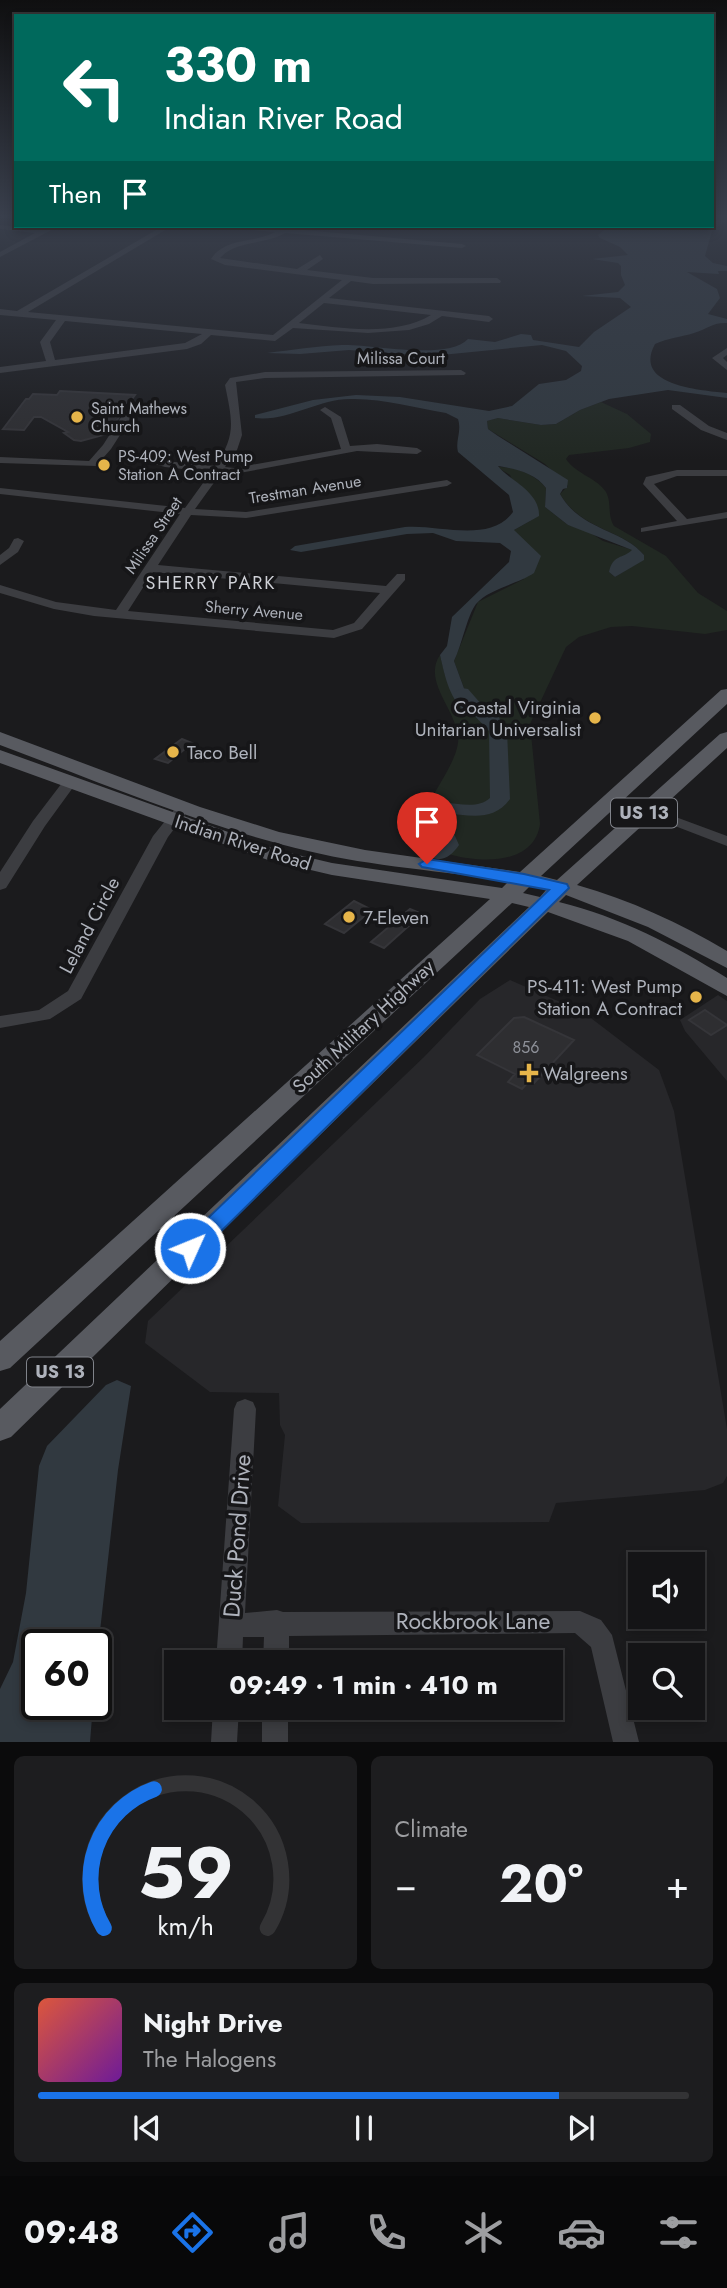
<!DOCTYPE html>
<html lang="en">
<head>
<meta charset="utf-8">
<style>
	:root { --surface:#141416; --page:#1d1d1f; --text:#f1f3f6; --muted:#9d9ea1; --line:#333335; --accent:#1a73e8 }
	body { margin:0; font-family:Jost,sans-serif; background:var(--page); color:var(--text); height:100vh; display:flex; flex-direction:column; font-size:26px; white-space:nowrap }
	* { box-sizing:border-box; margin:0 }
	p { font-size:23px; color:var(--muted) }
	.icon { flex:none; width:38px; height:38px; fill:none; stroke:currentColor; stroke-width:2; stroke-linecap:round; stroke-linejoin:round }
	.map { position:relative; height:1742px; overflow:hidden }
	.drawer { display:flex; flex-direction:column; gap:14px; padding:14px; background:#0b0b0c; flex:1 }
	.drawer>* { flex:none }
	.top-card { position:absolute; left:14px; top:14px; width:700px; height:214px; border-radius:0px; box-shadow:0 4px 10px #0003,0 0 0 2px var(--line); background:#00695c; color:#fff; overflow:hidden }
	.buttons { position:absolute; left:628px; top:1552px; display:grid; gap:14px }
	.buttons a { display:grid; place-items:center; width:77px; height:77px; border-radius:0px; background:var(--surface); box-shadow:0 4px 10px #0003,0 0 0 2px var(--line); font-size:35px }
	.speed { position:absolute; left:21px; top:1629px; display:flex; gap:14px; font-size:35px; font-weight:700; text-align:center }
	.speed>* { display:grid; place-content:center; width:91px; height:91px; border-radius:50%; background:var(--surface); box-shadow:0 4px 10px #0003,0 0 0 2px var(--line); line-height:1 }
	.speed .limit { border:4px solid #111; border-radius:10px; background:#fff; color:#111 }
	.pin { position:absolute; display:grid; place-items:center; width:60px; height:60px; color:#fff; margin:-72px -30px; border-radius:50% 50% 50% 0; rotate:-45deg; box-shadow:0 0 7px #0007 }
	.pin .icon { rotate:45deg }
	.me { position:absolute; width:77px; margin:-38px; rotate:46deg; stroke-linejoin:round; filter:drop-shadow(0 0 5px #0008) }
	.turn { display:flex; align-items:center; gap:24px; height:147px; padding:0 35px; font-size:32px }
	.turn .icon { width:91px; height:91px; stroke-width:2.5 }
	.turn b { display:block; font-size:49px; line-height:60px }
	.then { display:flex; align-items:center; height:66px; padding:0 35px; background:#0003; gap:14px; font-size:26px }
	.big { font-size:52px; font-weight:700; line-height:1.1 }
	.drawer .tile { flex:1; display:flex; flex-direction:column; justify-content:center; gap:10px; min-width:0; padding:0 24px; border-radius:10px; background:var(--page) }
	.drawer .dial { align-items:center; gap:0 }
	.dial svg { height:182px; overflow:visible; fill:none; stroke:var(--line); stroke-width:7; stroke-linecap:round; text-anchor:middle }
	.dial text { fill:var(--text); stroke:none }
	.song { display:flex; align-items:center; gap:21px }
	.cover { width:84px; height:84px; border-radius:10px; background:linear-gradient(135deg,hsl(10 70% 55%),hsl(280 70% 35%)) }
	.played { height:7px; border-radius:4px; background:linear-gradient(90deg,var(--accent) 80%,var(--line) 80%) }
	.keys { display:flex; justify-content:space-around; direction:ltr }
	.heat { display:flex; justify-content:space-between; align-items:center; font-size:38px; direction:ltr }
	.drawer .tiles { flex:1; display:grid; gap:14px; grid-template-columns:1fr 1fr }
	.tile:last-child { grid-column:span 2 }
	.trip { position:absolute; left:164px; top:1650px; width:399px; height:70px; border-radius:0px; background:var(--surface); box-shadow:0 4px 10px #0003,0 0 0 2px var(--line); font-weight:700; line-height:70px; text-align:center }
	.tabs { display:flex; height:112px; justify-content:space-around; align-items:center; background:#080809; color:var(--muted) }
	.tabs .icon { width:49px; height:49px }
	.tabs .active { color:var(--accent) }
	.tabs b { font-size:32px; color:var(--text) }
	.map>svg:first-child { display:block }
	.built { fill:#27272a }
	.green { fill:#212822 }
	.water { fill:#313940 }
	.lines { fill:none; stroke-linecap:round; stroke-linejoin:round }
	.river { fill:#313940; fill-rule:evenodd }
	.building { fill:#2e2e31; stroke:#353539; stroke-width:2 }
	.minor { fill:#3c3d41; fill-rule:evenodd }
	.major { fill:#585a60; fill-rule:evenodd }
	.route { fill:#1a73e8; stroke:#114b97; stroke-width:2 }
	.poi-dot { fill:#e6b54a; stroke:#161618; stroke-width:2.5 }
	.labels { text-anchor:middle; stroke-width:7; stroke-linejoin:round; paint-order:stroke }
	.far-street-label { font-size:16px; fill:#aeb2bb; stroke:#161618 }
	.far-poi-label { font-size:16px; fill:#aeb2bb; stroke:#161618; text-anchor:start }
	.number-label { font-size:16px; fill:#8d9098 }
	.far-neighbourhood-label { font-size:18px; letter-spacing:2px; fill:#cfd1d7; stroke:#161618 }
	.shield { fill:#161618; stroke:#80838a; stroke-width:2 }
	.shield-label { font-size:18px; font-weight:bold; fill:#aeb2bb }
	.poi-label { font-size:19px; fill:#aeb2bb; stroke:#161618; text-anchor:start }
	.street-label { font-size:19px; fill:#aeb2bb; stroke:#161618 }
	.near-street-label { font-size:23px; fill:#aeb2bb; stroke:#161618 }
</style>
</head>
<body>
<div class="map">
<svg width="727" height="1742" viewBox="0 0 727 1742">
	<rect width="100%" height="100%" fill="#1b1b1d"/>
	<path class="built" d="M510,980L583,1012L659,1070L674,1111L727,1429V1476L723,1483L705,1490L556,1503L549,1522L301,1523L278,1506L285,1435L280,1425L279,1393L210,1392L145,1343L148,1321L424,1057L480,999Z
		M718,995L727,1001V1081L685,1031L680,1020Z"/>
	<path class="green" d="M601,402L627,414L651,434L650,442L629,448L569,455L566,459C576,474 597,478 606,492C612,503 607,515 614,526L666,556L698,593L727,611V630L705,634L632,626L611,627L579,637L566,647L530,724L540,824C533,874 455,862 424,844C410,814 454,774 458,743C461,713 421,683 440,655L445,675L482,709L465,691L454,661L478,602L524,579L514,530L530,521L510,475L497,467C514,466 535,474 546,488L545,507L568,525L586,530L603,541L633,550L609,572L615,577L644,559V555C621,528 582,531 560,494L568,486L545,464L488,429L487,421L498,418L541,425L556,424L580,410Z"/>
	<path class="water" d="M712,216H727V220L712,231L705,256L713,263L727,266V271H718L719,274L687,272L717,289L720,298L708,314L727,319V323C713,322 707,329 694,333C681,337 668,338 655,344C632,386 701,390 727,393V398L668,390L609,399L580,410L556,424L541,425L498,418L487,421L488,429L498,436L568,480L567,488L563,489L560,494C581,531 621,528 644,555V560L615,577L609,572C613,554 623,559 632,550L568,525L545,507L546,488C535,473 516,469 498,466C508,480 540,491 539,516L514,530L541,556L534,573C518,584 488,589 476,604C467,616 462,645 454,661L465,691L482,710L481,713L468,714C450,701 445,677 440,655L447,646L452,617L509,562L511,551L500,543L456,541L433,533L407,534L301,552L290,550L295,546L405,527C438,524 490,544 513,512L509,495L458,452C455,440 462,432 458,419L446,413C415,408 382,398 350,399C318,399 287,422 255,418V415L313,400L356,395L400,397L489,411L512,406L539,384L566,380L581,371L582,366L566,351L542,345L431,356L349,350L300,354L267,353C291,350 317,346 342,345C373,344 447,361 468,339L495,342L521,334L531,335L533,340L579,347L594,332L631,307L620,298L582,296L618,292L625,285L621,275V266L618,263L592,259L628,255L620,247L600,238L598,235L609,226H712Z
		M117,1380L131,1386L118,1470L96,1667V1645H37V1704L93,1705L90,1742H0V1689L13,1662L26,1593L39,1466L47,1446L106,1385Z"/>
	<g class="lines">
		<path class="river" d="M462,688L468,689L482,705L498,716L507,731L510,799C492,823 470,814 444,814L440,819L455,836L459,845C452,855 444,862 432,858L429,854L438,841L420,820L431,804C450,799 475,812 490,798L489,731L453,693Z"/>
	</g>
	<path class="building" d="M60,391L135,395L107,434L81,441L74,440L64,433L68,432L41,417H34L24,430L3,429L26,399H29L33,394L57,395Z
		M182,739L192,743L168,763L155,759Z
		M354,901L372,910L344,933L325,924Z
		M410,909L422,914L384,948L371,942Z
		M705,1010L727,1025L711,1035L689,1020Z
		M524,1017L574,1040L534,1083L529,1081L522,1089L508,1082L515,1074L477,1055L514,1018Z"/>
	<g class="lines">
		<path class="minor" d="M0,225L42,230L50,226H59L0,257V252L35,233L0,229Z
			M163,226H172L28,312L273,335L342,280L225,265L211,259C226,237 253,244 275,232L230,228L226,226L282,228L296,226L292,229L462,244L466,246L462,248L285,233C265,245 236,240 220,258L297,269L320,255L323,259L307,270L373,278H497L501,281L500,283L373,284L351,281L329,298L489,316L493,319L489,322L442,316L429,324L409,330L368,333L293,328L275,341L211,335L201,344L187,349L0,373V367L46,361L40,342L56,320L0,315V309L17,311ZM324,303L431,315C395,337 340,328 299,323ZM65,321L202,334L185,343L55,360L50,342Z
			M727,348V355L723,358L727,362V370L712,358Z
			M461,370L466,373L464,375L265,378L236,382L242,435L237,450L225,467L234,468L341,449L331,418L320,410L325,407L341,417L350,446L377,444L417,448L422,451L417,454L357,451L234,474L221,473L195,509L246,512L447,480L452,483L447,486L246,518L191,515L158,565L386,586L397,574H405V580L362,629L334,638L94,616L54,609L0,593V585L56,602L116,610L180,514L0,494V488L185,508L211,472L165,467L134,458L139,455L165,461L215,466C237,435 232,420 225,385L230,378L265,372ZM153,572L380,593L354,623L333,630L128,611Z
			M672,405H680L709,426L727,433V440L701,430L672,409Z
			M125,411L134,413L111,449L96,466L0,463V457L89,461L103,445Z
			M677,470H727V476H677L654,484L687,519L727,512V518L641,532V528L677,521L643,484L646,477Z
			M18,538L24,541L18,552L0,565V555L9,548L14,539Z
			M70,778L77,782L45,826L6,888L0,890V872L33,821L65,779Z
			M183,804L190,808L168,837L81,999L50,1019L0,1028V1016L39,1010L68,991L153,836L178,805Z
			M646,806L727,836V846L641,813L639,810Z
			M245,1399L253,1402L256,1409L245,1613L277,1610L283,1612L580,1611L601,1620L612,1635L639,1742H613L591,1647L575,1633L289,1636V1662H263L264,1637H243L242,1662H216L234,1409L237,1402Z
			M213,1708H239L237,1742H211Z
			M262,1708H288V1742H262Z"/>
		<path class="major" d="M727,689V704L541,876L557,880L720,734L727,732V748L577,885C630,900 680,923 727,951V968L648,927L566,895L559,902C620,917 674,945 727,978V996L628,941L548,912L11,1437L0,1441V1409L529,907L512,903L10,1368L0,1371V1341L490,899L332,875L268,860L0,763V750L281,851L332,863L502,888L508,882C442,870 373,867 308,851C202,826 102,783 0,745V732L200,807L279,832L365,850L520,872L721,690ZM530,886L546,890L540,897L523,893Z"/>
	</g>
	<linearGradient id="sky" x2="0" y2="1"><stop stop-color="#0f0f10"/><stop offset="0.47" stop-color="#393f4c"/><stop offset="1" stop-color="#393f4c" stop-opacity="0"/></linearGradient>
	<rect width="727" height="460" fill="url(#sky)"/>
	<path class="route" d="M427,859L524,874L567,884L569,888L198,1254L190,1256L183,1254L180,1248L183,1242L549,890L422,867L419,864Z"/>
	<g class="poi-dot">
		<circle cx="77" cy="417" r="7"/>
		<circle cx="104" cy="465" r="7"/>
		<circle cx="595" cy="718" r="7"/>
		<circle cx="173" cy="752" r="7"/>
		<circle cx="349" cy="917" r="7"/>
		<circle cx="696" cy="997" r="7"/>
		<path d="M525.5 1062.5h7v7h7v7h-7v7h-7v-7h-7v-7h7z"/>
	</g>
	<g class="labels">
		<g class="far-street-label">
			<text x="401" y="364">Milissa Court</text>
			<text transform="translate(305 489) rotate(-9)" y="6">Trestman Avenue</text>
			<text transform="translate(153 535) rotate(-56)" y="6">Milissa Street</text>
			<text transform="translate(254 610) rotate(5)" y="6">Sherry Avenue</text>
		</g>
		<g class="far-poi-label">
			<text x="91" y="414">Saint Mathews<tspan x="91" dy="18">Church</tspan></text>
			<text x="118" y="462">PS-409: West Pump<tspan x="118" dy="18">Station A Contract</tspan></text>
		</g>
		<g class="number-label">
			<text x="526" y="1053">856</text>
		</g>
		<g class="far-neighbourhood-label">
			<text x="211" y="589">SHERRY PARK</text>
		</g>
		<g class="shield">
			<rect x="611" y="798.5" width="66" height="29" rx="5"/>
			<rect x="27" y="1357.5" width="66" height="29" rx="5"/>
		</g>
		<g class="shield-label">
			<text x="644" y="819">US 13</text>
			<text x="60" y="1378">US 13</text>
		</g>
		<g class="poi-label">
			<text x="581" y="714" text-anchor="end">Coastal Virginia<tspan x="581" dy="22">Unitarian Universalist</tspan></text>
			<text x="187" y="759">Taco Bell</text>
			<text x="363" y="924">7-Eleven</text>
			<text x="682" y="993" text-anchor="end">PS-411: West Pump<tspan x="682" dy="22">Station A Contract</tspan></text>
			<text x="543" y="1080">Walgreens</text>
		</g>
		<g class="street-label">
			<text transform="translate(243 842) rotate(18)" y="7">Indian River Road</text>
			<text transform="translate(89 925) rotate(-62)" y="7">Leland Circle</text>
			<text transform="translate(363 1026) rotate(-43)" y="7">South Military Highway</text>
		</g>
		<g class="near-street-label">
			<text transform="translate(237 1536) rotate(-86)" y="8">Duck Pond Drive</text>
			<text x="473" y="1629">Rockbrook Lane</text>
		</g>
	</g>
</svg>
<div class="buttons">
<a><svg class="icon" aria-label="sound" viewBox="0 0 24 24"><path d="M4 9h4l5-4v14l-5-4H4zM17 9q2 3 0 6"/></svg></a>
<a><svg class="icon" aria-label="search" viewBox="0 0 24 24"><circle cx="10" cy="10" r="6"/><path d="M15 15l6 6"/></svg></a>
</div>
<div class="speed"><div class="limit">60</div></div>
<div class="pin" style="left:427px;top:864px;background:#d93025"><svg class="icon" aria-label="arrive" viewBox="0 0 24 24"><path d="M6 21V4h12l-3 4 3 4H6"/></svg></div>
<svg class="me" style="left:190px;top:1248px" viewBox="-20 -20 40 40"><circle r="17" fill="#1a73e8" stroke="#fff" stroke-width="3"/><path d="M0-11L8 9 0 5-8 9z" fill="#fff"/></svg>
<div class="trip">09:49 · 1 min · 410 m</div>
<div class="top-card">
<div class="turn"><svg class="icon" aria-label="left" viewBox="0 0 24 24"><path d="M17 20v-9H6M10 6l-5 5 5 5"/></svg><div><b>330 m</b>Indian River Road</div></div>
<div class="then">Then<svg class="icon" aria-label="arrive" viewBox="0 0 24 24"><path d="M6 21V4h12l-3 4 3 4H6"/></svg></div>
</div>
</div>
<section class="drawer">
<div class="tiles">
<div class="tile dial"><svg viewBox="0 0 100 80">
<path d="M14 69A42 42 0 1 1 86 69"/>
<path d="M14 69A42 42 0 0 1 36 8" stroke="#1a73e8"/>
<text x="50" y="56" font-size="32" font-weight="700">59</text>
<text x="50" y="72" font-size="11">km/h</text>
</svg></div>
<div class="tile"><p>Climate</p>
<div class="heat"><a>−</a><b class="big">20°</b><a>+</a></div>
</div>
<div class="tile">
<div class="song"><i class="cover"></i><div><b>Night Drive</b><p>The Halogens</p></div></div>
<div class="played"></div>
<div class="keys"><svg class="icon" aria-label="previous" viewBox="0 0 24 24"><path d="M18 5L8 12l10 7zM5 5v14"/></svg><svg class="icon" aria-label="pause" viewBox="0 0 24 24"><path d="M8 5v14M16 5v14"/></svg><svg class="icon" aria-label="next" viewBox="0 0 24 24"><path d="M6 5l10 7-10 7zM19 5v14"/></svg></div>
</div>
</div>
</section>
<nav class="tabs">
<b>09:48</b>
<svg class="icon active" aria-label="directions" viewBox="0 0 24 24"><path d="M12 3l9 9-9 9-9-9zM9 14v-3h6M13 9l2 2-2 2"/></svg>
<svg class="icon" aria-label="music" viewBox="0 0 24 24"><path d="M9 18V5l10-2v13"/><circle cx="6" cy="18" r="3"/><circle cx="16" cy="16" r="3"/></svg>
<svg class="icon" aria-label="phone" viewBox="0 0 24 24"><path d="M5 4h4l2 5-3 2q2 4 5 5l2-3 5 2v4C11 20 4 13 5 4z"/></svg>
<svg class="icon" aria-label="climate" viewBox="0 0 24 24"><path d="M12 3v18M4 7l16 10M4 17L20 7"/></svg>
<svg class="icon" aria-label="car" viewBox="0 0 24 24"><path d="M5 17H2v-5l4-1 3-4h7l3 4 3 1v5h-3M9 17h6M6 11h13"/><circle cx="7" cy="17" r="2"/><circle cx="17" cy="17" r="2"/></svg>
<svg class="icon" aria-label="filters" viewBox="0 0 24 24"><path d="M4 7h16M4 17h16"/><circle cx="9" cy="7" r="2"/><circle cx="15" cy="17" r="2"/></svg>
</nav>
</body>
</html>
